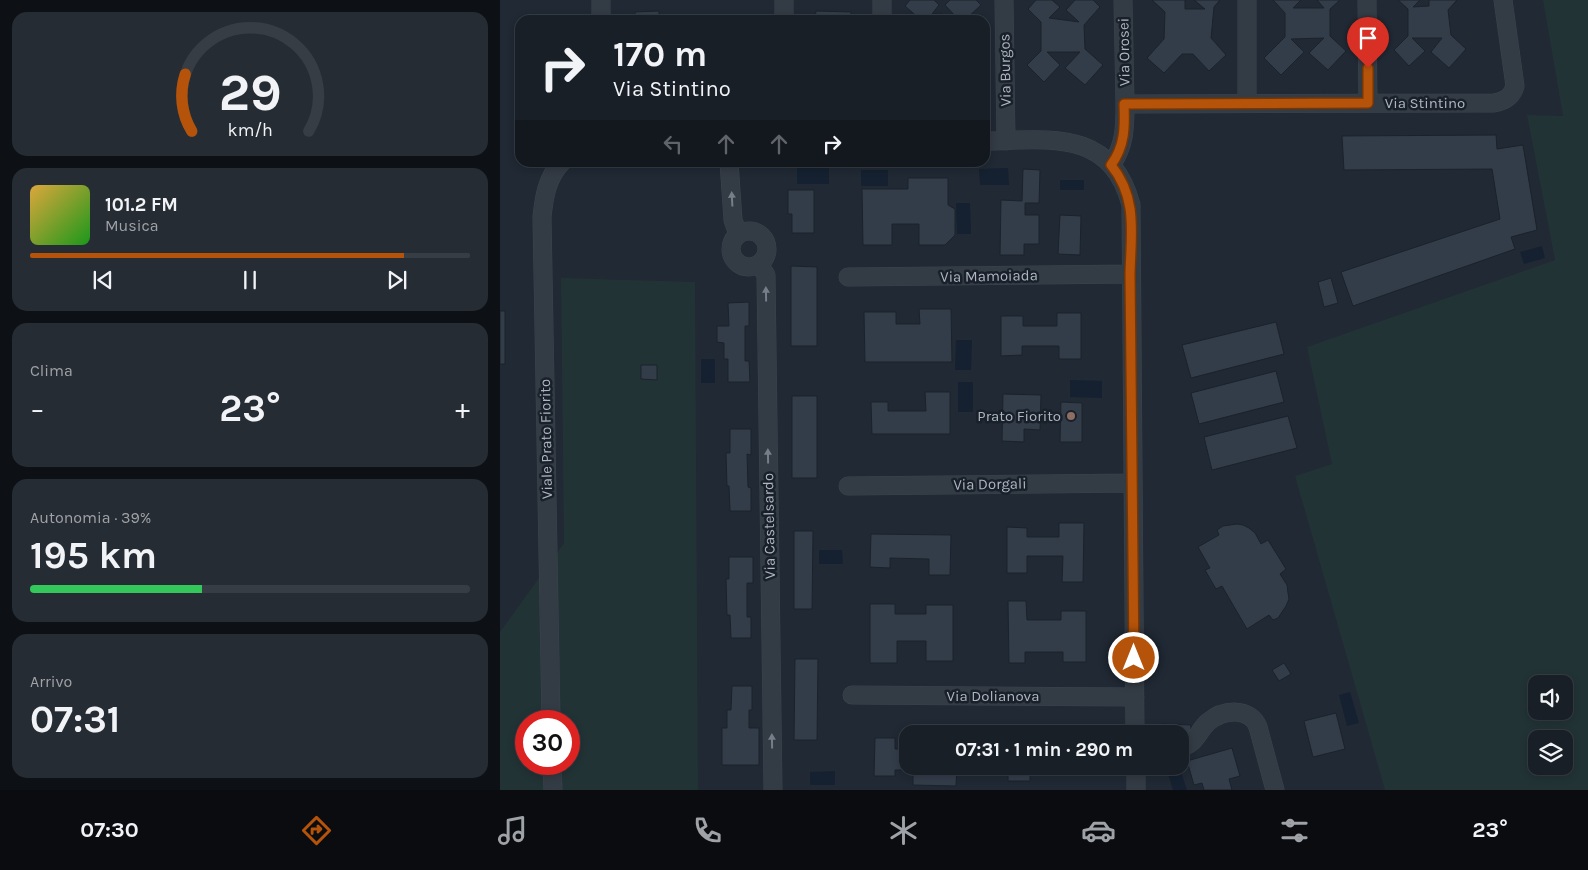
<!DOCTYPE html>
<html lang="it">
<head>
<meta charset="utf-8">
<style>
	:root { --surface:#181f27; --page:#252c33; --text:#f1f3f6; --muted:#9fa2a7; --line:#363d44; --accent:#b45309 }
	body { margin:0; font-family:Karla,sans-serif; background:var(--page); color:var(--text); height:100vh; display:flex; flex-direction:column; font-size:19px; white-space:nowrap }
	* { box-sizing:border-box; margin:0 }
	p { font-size:16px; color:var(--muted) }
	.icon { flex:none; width:28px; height:28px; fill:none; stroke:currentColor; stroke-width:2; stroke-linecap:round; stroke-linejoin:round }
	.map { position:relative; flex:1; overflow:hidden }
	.panel { display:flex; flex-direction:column; gap:12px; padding:12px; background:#0d1115; width:500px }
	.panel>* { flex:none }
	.hud { position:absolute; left:15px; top:15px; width:475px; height:152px; border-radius:15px; box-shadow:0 2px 8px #0003,0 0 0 1px var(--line); background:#181f27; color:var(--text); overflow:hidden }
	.tools { position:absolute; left:1028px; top:675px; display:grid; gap:10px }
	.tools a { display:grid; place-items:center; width:45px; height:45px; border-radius:10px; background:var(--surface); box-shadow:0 2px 8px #0003,0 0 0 1px var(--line); font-size:25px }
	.speed { position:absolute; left:15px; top:710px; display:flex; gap:10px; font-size:25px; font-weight:700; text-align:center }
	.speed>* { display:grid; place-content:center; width:65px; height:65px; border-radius:50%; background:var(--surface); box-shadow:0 2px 8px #0003,0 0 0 1px var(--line); line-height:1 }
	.speed .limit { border:8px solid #d22; background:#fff; color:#111 }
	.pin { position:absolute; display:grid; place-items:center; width:42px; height:42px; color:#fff; margin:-51px -21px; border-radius:50% 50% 50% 0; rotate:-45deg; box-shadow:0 0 5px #0007 }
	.pin .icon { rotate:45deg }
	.me { position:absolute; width:55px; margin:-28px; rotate:0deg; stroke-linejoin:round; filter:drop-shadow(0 0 4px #0008) }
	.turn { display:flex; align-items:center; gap:18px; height:105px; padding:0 15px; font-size:22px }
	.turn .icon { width:65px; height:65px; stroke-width:2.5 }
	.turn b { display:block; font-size:35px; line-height:42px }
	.lanes { display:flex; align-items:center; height:48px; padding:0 15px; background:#0003; justify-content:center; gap:25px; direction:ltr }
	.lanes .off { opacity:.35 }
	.big { font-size:38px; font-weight:700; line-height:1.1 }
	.panel .tile { flex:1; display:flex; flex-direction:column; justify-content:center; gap:8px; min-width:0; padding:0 18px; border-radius:15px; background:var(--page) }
	.panel .dial { align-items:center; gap:0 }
	.dial svg { height:130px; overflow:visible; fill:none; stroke:var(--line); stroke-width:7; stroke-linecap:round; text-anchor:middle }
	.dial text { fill:var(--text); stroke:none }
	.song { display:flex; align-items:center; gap:15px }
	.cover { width:60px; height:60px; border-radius:8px; background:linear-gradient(135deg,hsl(40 70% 55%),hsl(120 70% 35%)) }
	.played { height:5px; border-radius:2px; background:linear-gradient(90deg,var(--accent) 85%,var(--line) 85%) }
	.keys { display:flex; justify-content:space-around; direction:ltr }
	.heat { display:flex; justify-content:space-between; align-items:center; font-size:28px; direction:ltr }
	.charge { height:8px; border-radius:4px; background:linear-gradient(90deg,#34c759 39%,var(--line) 0) }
	.trip { position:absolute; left:399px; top:725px; width:290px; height:50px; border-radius:15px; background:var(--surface); box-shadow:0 2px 8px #0003,0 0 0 1px var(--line); font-weight:700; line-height:50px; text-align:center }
	.menu { display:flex; height:80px; justify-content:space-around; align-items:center; background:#0a0c10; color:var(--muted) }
	.menu .icon { width:35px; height:35px }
	.menu .on { color:var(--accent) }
	.menu b { font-size:22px; color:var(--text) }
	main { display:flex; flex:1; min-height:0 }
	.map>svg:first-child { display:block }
	.green { fill:#223335; fill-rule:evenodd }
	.water { fill:#152130 }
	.building { fill:#333d4a; stroke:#1b222b }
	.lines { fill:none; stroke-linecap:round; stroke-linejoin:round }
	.street-casing { stroke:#3d444e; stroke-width:19 }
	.street { stroke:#333b44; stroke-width:18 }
	.oneway { fill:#767f89 }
	.route-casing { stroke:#753606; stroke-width:12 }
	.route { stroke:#b45309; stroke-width:9 }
	.education-dot { fill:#8d6e63; stroke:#192029; stroke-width:2 }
	.labels { text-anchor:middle; stroke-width:5; stroke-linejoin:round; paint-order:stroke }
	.street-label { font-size:15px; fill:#adb6c2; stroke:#192029 }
	.poi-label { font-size:15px; fill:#adb6c2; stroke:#192029; text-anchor:end }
</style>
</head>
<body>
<main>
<section class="panel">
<div class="tile dial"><svg viewBox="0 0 100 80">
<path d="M14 69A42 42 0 1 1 86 69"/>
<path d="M14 69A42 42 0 0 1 10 34" stroke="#b45309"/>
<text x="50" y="56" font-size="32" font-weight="700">29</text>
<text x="50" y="72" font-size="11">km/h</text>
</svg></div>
<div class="tile">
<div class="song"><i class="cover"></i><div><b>101.2 FM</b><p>Musica</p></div></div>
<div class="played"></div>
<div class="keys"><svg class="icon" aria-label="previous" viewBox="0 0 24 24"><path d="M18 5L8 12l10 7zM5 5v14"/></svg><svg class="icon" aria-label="pause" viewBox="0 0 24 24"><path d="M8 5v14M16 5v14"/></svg><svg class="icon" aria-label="next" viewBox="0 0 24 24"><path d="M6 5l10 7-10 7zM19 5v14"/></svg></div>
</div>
<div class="tile"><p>Clima</p>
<div class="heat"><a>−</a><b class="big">23°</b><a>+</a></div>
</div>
<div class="tile"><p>Autonomia · 39%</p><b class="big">195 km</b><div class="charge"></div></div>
<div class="tile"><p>Arrivo</p><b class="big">07:31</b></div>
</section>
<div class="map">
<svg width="1088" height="790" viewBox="0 0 1088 790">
	<rect width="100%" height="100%" fill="#202934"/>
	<path class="green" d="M1043,0H1088V790H885L795,476L832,464L807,347L1055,260L1027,115L1063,116ZM1036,684H1064V711H1036ZM1036,739H1064V766H1036Z
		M61,278L195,282L198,790H0V632L64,543ZM26,721H69V764H26Z"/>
	<path class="water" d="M297,167H329V184H297Z
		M508,168L509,185H480L479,169Z
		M361,170H388V186H361Z
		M560,180H584V190H560Z
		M456,203H470L471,234H457Z
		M1042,246L1045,258L1024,264L1020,252Z
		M456,340H472L471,370H455Z
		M201,359H215V383H201Z
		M570,380L602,381V398L570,397Z
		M458,382H473V412H458Z
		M319,550H342L343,564H319Z
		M850,692L859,723L847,726L839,695Z
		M679,766L687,790H673L667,770Z
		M335,771V785H310V772Z"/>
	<path class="building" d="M410,0H434L439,5L432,14H443V19H458L445,5L450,0H476L481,5L465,20H421L405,6Z
		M536,0H552L560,7L549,18L579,22L566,10L575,0H593L600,7L584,25L585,49L603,65L585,85L565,68L580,52H547L560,65L544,82L527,65L541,51V22L528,9Z
		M652,0H685V9H705L694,0H720L714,7L711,38L726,55L709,71L693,54H682L664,73L647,58L664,39L665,12Z
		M773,0H801L793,8H824L817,0H840L830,9V36L846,51L828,70L809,53L824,38L791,39L804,52L781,75L764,58L785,37V13Z
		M898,0H920L913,7L929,6V0H957L948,10L951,35L966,49L949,68L931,52L942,38H912L925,51L909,66L894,50L908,36V9Z
		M159,11V20H135V12Z
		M316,11L351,12V20H315Z
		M72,16L73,20H51V17Z
		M996,135L997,149L1023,145L1037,230L1011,237L1015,249L853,306L841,272L1000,219L992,169L844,170L842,136Z
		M523,169L540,170L539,203H525V215H539V244H524V255H500L501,200L522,201Z
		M408,178H448V205L455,209V235L445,245H419V224H392V245H363L362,189H408Z
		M288,190H314V233H292V214H288Z
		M560,215L581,216L580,255L558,254Z
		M291,266L317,267V346H291Z
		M831,278L838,303L824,307L818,282Z
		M249,302V326H245V361H249L250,382H228V359H224V343L217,342V326H229L228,303Z
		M419,309H451L452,362H365L364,312H396V324H420Z
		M0,311H5V364H0Z
		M557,313H581V359H559V346H522V355L501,356V316H523V326H557Z
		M776,322L784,354L691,378L682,345Z
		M141,365H157V380L141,379Z
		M776,371L784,402L699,424L691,393Z
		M425,392H450V434H372L371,402H388V411H426Z
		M503,394L541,395L540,430L524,429V442L502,441Z
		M292,396H317V478H292Z
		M561,402L582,403V442H560Z
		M788,416L797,448L712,470L704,437Z
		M230,429H251V455L247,454L248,487L251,488V511H230L229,486H227L226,453H230Z
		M559,523H584L583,582H562L563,556H527V573H507V527L527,528V537H559Z
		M737,524L743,525L749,528L755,533L761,544L768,540L786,569L780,574L787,585L788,593L789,599L786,606L778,618L773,620L769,615L747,629L722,586L716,589L705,570L710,568L698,547L719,535L717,530L723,526Z
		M294,531H313L312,609H294Z
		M371,534L451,535L450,575H429V559L390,558V568L370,567Z
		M229,557H253V583H247V617H251V638H231L230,615H227L226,579H229Z
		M508,601H526L527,620H561V611H586V662H563V652H525V663H509Z
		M370,604H395V614H426V605H453V661H426V641H397V663H370Z
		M295,659H318L317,740H294Z
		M784,663L791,674L779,681L772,670Z
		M232,686H252V710H249V728H259V765H222V728H227V710H231Z
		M836,713L845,749L813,757L804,721Z
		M662,724L691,725L690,740L680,739V734H662Z
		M424,726L457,727V734H424Z
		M375,738H395V749H408V766H457L456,786L413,785V770H395V776H374Z
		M732,748L740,776L729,779L732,790H704L702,783L694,785L687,761Z
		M508,766H586V774H563V767H530V781H508Z"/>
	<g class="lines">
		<defs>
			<path id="street" d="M101,0V20
				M284,0V20
				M382,0V20
				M504,0L506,141
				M623,0L625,104
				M747,0V103
				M867,0L868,103
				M485,141C548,140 611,128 631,205L635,734
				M229,162L233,220L238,234
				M611,165C625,146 625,127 625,104L994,103C1005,101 1012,97 1015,86L1003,0
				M231 249a18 18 0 1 1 36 0a18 18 0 1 1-36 0Z
				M259,264L266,275L273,790
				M348,277L630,274
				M348,486L633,483
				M352,695L635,697
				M51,721L42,217C44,197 47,177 62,162
				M680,747C696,745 698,731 708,722C724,709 750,707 758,727L775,790
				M52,764L53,790
				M636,766V790"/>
		</defs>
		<use href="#street" class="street-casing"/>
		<use href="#street" class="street"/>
	</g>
	<defs><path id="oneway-solid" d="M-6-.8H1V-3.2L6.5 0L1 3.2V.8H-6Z" transform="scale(1.25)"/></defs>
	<g class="oneway">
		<use href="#oneway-solid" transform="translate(232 199) rotate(-93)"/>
		<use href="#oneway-solid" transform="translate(266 294) rotate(-91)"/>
		<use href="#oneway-solid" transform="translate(268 456) rotate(-91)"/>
		<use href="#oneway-solid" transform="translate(272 741) rotate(-91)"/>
	</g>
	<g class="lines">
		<defs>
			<path id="route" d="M634,658L630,274C631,235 638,198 611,165C625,146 625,127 624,104L868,103V68"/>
		</defs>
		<use href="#route" class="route-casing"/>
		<use href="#route" class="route"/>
	</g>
	<circle class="education-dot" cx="571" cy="416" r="5"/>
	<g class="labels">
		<g class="street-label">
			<text transform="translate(624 52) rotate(-91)" y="5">Via Orosei</text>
			<text transform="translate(505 70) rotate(-91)" y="5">Via Burgos</text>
			<text x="925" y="108">Via Stintino</text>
			<text transform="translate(489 276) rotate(-1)" y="5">Via Mamoiada</text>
			<text transform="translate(46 439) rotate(-91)" y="5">Viale Prato Fiorito</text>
			<text transform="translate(490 484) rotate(-1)" y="5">Via Dorgali</text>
			<text transform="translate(269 526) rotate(-91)" y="5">Via Castelsardo</text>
			<text x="493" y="701">Via Dolianova</text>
		</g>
		<g class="poi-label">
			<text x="561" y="421">Prato Fiorito</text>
		</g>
	</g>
</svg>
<div class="tools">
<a><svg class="icon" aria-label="sound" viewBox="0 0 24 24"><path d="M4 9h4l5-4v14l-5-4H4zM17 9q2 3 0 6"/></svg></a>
<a><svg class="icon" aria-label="layers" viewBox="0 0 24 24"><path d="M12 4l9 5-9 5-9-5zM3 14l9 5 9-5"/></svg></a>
</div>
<div class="speed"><div class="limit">30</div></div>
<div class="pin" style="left:868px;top:68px;background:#d93025"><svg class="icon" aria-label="arrive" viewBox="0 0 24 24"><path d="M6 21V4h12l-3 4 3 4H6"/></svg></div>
<svg class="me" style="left:634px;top:658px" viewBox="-20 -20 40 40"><circle r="17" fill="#b45309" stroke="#fff" stroke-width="3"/><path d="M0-11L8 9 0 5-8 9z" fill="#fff"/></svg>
<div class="trip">07:31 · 1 min · 290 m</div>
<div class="hud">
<div class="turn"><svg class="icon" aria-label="right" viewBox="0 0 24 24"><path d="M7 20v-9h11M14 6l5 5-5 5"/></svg><div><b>170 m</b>Via Stintino</div></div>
<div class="lanes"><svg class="icon off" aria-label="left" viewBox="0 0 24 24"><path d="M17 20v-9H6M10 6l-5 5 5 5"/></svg><svg class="icon off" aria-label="ahead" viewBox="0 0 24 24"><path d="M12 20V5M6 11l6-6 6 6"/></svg><svg class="icon off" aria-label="ahead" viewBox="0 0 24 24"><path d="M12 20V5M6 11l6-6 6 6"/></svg><svg class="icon" aria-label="right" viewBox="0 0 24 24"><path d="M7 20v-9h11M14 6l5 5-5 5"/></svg></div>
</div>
</div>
</main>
<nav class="menu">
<b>07:30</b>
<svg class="icon on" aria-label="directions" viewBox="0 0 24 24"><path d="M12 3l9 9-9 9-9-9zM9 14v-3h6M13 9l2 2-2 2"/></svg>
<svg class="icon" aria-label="music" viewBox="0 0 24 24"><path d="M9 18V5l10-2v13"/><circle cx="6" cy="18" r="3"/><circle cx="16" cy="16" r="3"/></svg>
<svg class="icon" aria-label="phone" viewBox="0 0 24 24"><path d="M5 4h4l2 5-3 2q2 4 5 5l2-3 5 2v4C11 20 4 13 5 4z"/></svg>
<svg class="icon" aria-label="climate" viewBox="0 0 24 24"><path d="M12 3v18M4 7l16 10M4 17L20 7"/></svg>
<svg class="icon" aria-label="car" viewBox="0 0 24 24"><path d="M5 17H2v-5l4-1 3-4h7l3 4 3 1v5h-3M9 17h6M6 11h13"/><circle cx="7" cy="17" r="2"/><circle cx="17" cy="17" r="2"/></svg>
<svg class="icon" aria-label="filters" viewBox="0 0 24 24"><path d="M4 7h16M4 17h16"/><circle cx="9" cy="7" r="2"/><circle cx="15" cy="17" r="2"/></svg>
<b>23°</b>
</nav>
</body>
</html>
